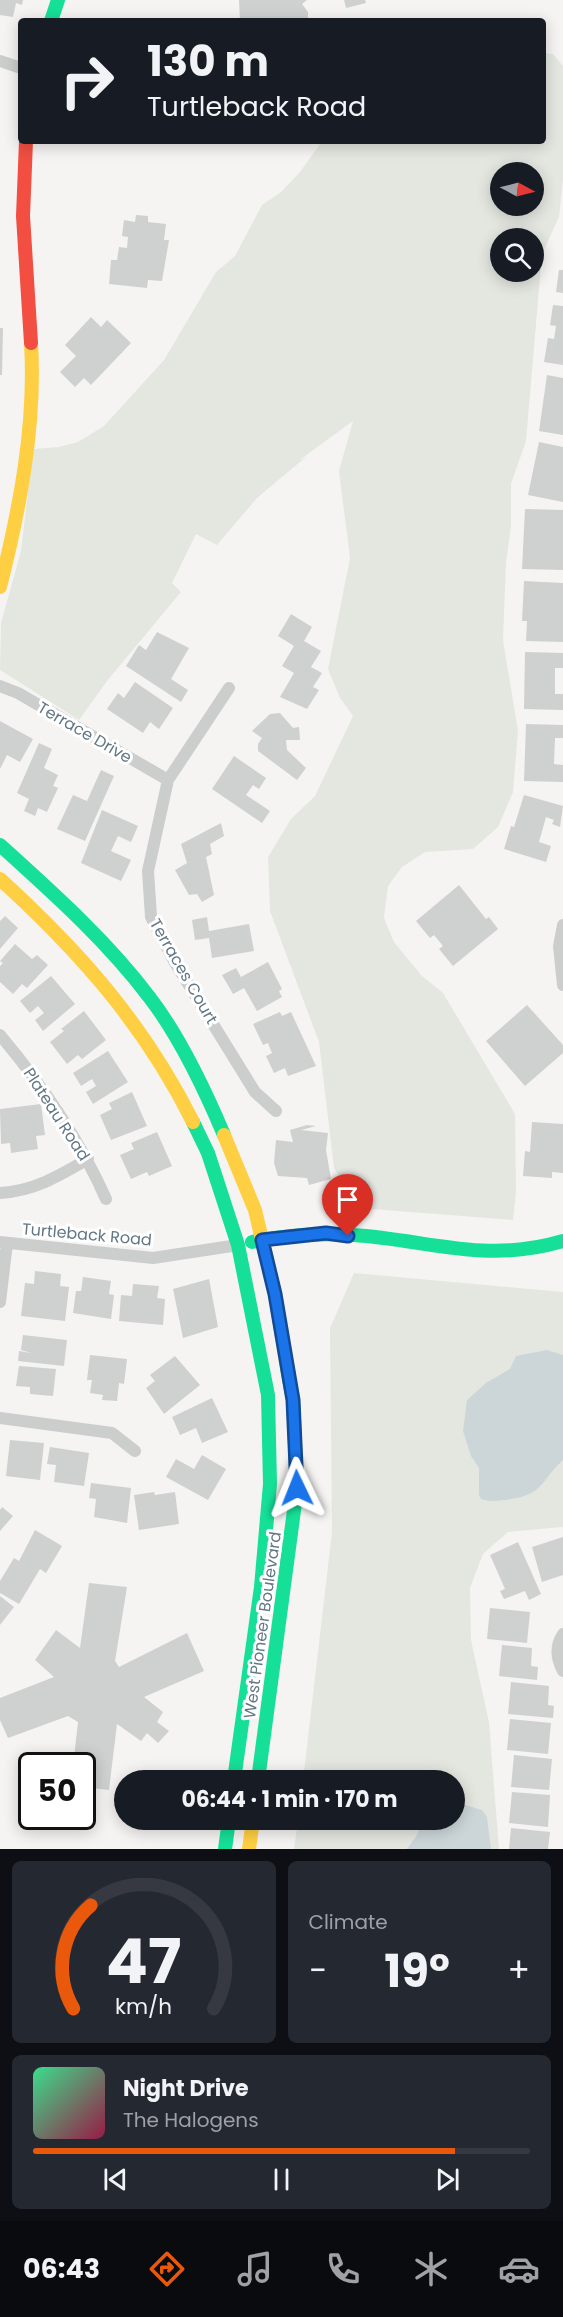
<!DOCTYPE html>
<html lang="en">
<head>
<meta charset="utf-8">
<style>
	:root { --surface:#171b24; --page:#242831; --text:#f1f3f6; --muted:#9ea1a6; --line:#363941; --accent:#ea580c }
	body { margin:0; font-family:Poppins,sans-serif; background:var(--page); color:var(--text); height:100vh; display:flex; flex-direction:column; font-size:22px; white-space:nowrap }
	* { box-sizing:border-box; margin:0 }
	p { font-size:20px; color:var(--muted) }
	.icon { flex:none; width:33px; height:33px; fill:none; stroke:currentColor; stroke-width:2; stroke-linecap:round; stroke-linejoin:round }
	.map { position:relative; height:1849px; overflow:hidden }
	.sheet { display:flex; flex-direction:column; gap:12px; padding:12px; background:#0d0f14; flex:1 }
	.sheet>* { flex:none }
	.hud { position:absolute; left:18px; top:18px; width:528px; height:126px; border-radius:6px; box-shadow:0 3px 15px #0003; background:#171b24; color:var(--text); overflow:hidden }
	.needle { width:39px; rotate:97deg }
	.buttons { position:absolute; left:490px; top:162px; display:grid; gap:12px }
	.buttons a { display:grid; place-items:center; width:54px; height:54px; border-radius:50%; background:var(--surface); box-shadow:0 3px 15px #0003; font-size:30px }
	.speed { position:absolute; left:18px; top:1752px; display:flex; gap:12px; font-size:30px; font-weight:700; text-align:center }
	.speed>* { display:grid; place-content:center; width:78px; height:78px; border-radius:50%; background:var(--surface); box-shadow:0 3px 15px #0003; line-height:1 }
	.speed .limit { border:3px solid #111; border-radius:9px; background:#fff; color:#111 }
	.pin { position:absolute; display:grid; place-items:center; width:51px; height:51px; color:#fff; margin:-62px -26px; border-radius:50% 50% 50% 0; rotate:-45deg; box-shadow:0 0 6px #0007 }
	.pin .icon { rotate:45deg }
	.me { position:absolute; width:66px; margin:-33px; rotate:358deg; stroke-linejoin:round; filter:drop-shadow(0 0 4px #0008) }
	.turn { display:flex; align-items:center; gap:21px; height:126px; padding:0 30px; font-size:27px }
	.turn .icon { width:78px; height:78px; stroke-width:2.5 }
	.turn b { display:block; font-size:42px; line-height:51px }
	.big { font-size:45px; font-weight:700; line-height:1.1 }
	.sheet .tile { flex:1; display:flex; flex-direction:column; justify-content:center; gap:9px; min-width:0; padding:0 21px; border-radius:9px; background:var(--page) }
	.sheet .dial { align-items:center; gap:0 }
	.dial svg { height:156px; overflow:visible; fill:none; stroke:var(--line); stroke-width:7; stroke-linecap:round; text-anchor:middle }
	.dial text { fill:var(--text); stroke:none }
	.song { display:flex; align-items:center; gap:18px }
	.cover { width:72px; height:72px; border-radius:9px; background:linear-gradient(135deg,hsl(150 70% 55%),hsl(340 70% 35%)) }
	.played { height:6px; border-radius:3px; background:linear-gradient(90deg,var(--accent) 85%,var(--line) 85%) }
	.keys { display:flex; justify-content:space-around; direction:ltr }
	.heat { display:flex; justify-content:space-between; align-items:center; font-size:33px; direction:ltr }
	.sheet .tiles { flex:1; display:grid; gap:12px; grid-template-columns:1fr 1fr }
	.tile:last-child { grid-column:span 2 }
	.trip { position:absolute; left:114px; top:1770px; width:351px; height:60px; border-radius:30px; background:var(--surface); box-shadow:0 3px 15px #0003; font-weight:700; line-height:60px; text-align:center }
	.tab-bar { display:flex; height:96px; justify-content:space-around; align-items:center; background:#090b0e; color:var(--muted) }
	.tab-bar .icon { width:42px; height:42px }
	.tab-bar .current { color:var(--accent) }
	.tab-bar b { font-size:27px; color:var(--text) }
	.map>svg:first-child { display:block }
	.green { fill:#e4e7e0; fill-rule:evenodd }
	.water { fill:#ccd6d8 }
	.building { fill:#cfd0d0 }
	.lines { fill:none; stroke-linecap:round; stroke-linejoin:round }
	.street { stroke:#cccdcd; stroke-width:12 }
	.fast { stroke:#16e098; stroke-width:14 }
	.slow { stroke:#ffcf43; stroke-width:14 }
	.jam { stroke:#f24e42; stroke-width:14 }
	.route-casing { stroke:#114b97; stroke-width:15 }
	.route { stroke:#1a73e8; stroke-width:10 }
	.labels { text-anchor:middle; stroke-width:6; stroke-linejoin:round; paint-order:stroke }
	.street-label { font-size:16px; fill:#627785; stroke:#fff }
</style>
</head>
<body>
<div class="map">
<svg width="563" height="1849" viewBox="0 0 563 1849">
	<rect width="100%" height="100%" fill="#f5f4f2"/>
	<path class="green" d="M543,53L553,54L563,66V179L559,217L542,254L526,441L511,484V526L506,563L503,640L518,731L513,792L498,827L473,849L425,852L402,867L388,886L384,918L394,942L421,975L443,993L515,1114L516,1193L513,1220L358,1208L334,1168L319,1042L270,911L268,857L291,819L315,796L353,716L340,698L328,669L350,558L339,471L353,421L298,461L307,456L257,498L217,545L196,534L172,583L181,592L107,681L79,720L0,670L1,623L21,551L33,449L59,447L78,442L104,426L164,360L216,272L235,256L262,205L281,192L300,172L322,141H543ZM501,172H534V206H501ZM501,238H534V272H501Z
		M354,1273L563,1292V1527L508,1532L483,1554L470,1588L471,1640L489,1722L499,1849H294L298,1820H454V1780H303L332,1532L330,1328Z"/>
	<path class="water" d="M547,1350L563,1355V1460C539,1482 544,1496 504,1500C496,1501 489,1502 481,1499L479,1495V1468L471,1456L463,1431L467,1400L486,1383L510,1369L516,1356Z
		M455,1802L482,1810L487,1817L491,1849H407L417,1835L422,1820H454Z"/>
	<path class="building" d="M0,0H23L22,5L16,3L13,17L0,15Z
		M239,0H307L302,4L308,12V18L304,21H240Z
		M344,0H365L366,3L346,8Z
		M136,215L148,216V222L166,224L164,240H169L162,281L148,280L147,288L109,284L111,260H117L119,247L127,248L128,237L122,236L124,220L135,222Z
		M559,270H563V293L556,292Z
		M553,305L563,306V365L544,362L548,338L554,339L556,326L550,325Z
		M91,317L101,327L107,320L131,343L91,385L84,378L75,387L60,372L76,356L65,345Z
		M0,328H3L2,375H0Z
		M547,375L563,378V435L539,431Z
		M539,442L563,447V502L528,495Z
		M525,509L563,510V570L522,569Z
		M524,581L563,583V642L526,641L527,621H522Z
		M291,614L312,627L304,641L321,651L311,667L322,673L313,687L319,690L307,709L280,697L294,673L282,666L294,646L278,636Z
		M157,632L189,648L171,679L188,690L181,702L126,666L139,645L146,650Z
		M525,652L563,653V668H555V694H563V710L524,709Z
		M135,682L173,708L159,729L150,722L143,733L107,709L118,693L124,698Z
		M280,713L293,728L299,727L300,740H286L287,750L306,768L297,780L258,751V744L262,738L252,731L270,714Z
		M0,721L33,739L20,762L7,755L0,769Z
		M526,724L563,725V738H555L554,764L563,765V782L524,781Z
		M39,743L52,749L44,768L58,775L53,786L58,788L47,812L38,808L35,816L24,811L29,799L17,793Z
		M234,756L266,778L259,789L253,785L246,795L270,811L262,823L212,789Z
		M101,770L114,776L85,841L57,829L73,795L87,801Z
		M524,795L563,806L560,827L552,824L554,820L546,817L539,842L551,846L546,862L504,849L511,826L514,827Z
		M102,810L138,826L131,842L118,836L111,851L131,860L121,881L81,863Z
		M221,823L224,836L210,844L212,854L206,857L214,895L202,902L197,894L189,895L175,870L187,863L181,844Z
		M459,885L486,919L489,917L498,929L453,966L439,949L443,946L434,935L430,938L416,921Z
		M5,916L18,928L0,949V921Z
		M207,917L209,931L249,924L254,951L212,958L209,938L195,940L192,920Z
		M15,944L32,959L37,955L48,965L27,988L22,984L13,994L0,982V966L3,963L0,961Z
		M268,962L282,989L279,991L282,997L257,1011L244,988L233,994L222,975L236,968L241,977Z
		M51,976L75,1004L43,1031L35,1020L44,1013L38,1006L30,1013L20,1001Z
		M527,1005L563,1045V1053L525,1086L486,1041Z
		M84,1011L106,1040L82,1059L78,1055L67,1064L50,1042L64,1031L61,1029Z
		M280,1012L282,1016L291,1012L316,1066L288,1076L285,1068L274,1073L266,1056L272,1053L268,1043L263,1045L253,1024Z
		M108,1051L128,1082L93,1104L86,1092L96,1086L92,1079L81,1086L73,1073Z
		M132,1092L147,1126L111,1140L100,1115L112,1109L109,1103Z
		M41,1104L45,1135L36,1136L38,1149L11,1153L10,1143L1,1144L0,1109Z
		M532,1122L563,1124V1173L552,1172V1178L523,1176L525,1151L530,1152Z
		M307,1125L316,1126L301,1130L328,1133L326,1150L331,1179L309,1185L307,1178L278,1176L274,1163L276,1140L293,1142L290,1130Z
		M157,1132L172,1166L149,1176L147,1172L131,1179L120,1155L134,1149L131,1143Z
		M35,1271L61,1274L60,1286L69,1287L65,1321L21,1316L25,1283L34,1284Z
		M83,1277L111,1281L109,1294L114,1295L111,1319L73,1313L76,1291H81Z
		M209,1279L218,1327L183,1338L173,1289Z
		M133,1284L159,1286L157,1298L165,1299L163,1325L119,1321L121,1295L132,1296Z
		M23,1335L67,1340L64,1366L18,1361L19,1351L31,1353L21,1350Z
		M90,1355L127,1359L124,1384L119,1383L117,1401L102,1400L103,1395L90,1393L92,1380H87Z
		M175,1356L200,1385L164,1414L146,1388L155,1381L150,1375Z
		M19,1366L56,1369L53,1396L30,1394V1387L16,1386Z
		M212,1398L228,1432L202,1443L196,1428L180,1435L172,1417Z
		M10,1440L44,1443L40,1480L6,1476Z
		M50,1447L89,1453L84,1486L54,1482L56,1465L47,1464Z
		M202,1455L226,1469L208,1500L166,1477L176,1459L194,1469Z
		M91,1483L131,1488L127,1523L94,1517L96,1499L89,1498Z
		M154,1492L155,1495L175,1492L179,1524L139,1530L134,1495Z
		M2,1507L13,1516L0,1531V1510Z
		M35,1530L62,1546L46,1573L40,1569L19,1604L0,1593V1581L14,1558L19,1561Z
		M563,1537V1575L542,1582L532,1547Z
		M518,1542L541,1594L529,1600L525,1591L504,1599L500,1591L505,1589L490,1555Z
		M89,1583L127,1587L115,1661L119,1667L187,1633L204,1671L144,1697L163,1712L157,1722L169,1731L158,1743L147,1733L141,1741L117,1724L109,1790L82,1787V1766H73L78,1722L68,1716L8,1738L0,1720V1698L54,1677L35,1660L56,1630L80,1648Z
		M0,1596L14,1607L0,1625Z
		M490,1608L530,1612L527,1643L487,1639Z
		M502,1645L532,1648L531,1666L538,1667L537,1680L499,1676Z
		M511,1682L549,1686L548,1705L554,1706L553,1718L508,1714Z
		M510,1719L551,1723L548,1754L507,1750Z
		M514,1755L552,1759L549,1790L511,1787Z
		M512,1792L550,1795L548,1827L509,1823Z
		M511,1828L550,1832L548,1849H509Z"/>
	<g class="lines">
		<path class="street" d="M0,61L21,68
			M0,686L18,693L168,780
			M229,688L168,780L148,871L151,917L174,961L255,1092L276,1111
			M563,925L559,946L563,985
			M0,1035C43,1086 79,1138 106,1199
			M0,1193C34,1191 59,1176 88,1159
			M0,1242L153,1258L238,1245
			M0,1302L7,1243
			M0,1418L112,1433L135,1451
			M563,1634C555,1646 556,1658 563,1671"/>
		<path class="fast" d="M51,21L58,0
			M0,845C53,893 107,941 150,998C180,1037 205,1090 224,1135
			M193,1122L208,1153L238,1245L268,1395L270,1484L261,1587L234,1780
			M252,1242C285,1235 319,1233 353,1235C430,1240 485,1264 563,1241
			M258,1780L297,1488L293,1400L287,1368
			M225,1849L229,1820"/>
		<path class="slow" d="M0,587C20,508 36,424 31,343
			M0,879C80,952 144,1024 193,1122
			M224,1135L255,1210L275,1294L287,1368
			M249,1849L253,1820"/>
		<path class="jam" d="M26,141L23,216L31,343"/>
	</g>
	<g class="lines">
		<defs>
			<path id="route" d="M297,1488L293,1400L275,1294L262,1240L326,1233L348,1236"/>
		</defs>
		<use href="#route" class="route-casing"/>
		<use href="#route" class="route"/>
	</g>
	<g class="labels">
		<g class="street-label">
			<text transform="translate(85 732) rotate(30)" y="6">Terrace Drive</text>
			<text transform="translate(184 971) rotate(60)" y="6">Terraces Court</text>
			<text transform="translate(57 1114) rotate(57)" y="6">Plateau Road</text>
			<text transform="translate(87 1234) rotate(5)" y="6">Turtleback Road</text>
			<text transform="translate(262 1625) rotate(-82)" y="6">West Pioneer Boulevard</text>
		</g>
	</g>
</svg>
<div class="buttons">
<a><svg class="needle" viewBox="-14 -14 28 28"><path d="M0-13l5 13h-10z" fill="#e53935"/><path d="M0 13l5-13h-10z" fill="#9ea1a6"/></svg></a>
<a><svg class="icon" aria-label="search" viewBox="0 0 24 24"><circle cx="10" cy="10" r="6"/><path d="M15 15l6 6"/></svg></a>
</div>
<div class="speed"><div class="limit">50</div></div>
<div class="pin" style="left:348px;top:1236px;background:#d93025"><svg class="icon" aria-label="arrive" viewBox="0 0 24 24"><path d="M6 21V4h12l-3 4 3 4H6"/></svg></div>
<svg class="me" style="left:297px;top:1488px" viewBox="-20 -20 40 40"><path d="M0-17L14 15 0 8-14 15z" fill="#1a73e8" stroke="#fff" stroke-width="4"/></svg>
<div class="trip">06:44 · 1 min · 170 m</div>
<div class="hud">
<div class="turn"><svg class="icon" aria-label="right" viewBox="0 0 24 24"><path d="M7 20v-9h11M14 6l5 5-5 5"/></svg><div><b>130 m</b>Turtleback Road</div></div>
</div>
</div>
<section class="sheet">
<div class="tiles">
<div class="tile dial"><svg viewBox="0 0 100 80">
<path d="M14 69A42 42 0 1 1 86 69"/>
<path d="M14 69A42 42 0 0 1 23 16" stroke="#ea580c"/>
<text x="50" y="56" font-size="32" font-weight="700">47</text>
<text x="50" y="72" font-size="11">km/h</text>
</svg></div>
<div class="tile"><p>Climate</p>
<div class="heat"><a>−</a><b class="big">19°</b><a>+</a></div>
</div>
<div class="tile">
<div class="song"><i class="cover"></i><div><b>Night Drive</b><p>The Halogens</p></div></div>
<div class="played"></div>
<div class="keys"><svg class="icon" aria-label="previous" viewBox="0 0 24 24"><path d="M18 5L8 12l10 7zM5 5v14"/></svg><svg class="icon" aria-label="pause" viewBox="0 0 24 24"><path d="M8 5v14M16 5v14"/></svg><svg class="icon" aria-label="next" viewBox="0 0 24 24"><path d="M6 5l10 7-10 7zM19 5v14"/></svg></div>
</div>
</div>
</section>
<nav class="tab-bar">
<b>06:43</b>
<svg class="icon current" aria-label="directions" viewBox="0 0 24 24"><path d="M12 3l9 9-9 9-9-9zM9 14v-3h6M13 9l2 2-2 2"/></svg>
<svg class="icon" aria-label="music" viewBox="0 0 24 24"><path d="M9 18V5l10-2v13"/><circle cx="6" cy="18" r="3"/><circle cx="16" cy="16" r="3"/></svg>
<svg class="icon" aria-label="phone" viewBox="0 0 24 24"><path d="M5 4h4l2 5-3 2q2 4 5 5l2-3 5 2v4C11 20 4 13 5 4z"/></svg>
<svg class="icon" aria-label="climate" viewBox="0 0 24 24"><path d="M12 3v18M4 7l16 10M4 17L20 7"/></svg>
<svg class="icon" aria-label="car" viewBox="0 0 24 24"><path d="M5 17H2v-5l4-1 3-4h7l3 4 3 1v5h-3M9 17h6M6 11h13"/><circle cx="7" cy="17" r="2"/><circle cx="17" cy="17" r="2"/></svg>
</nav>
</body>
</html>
